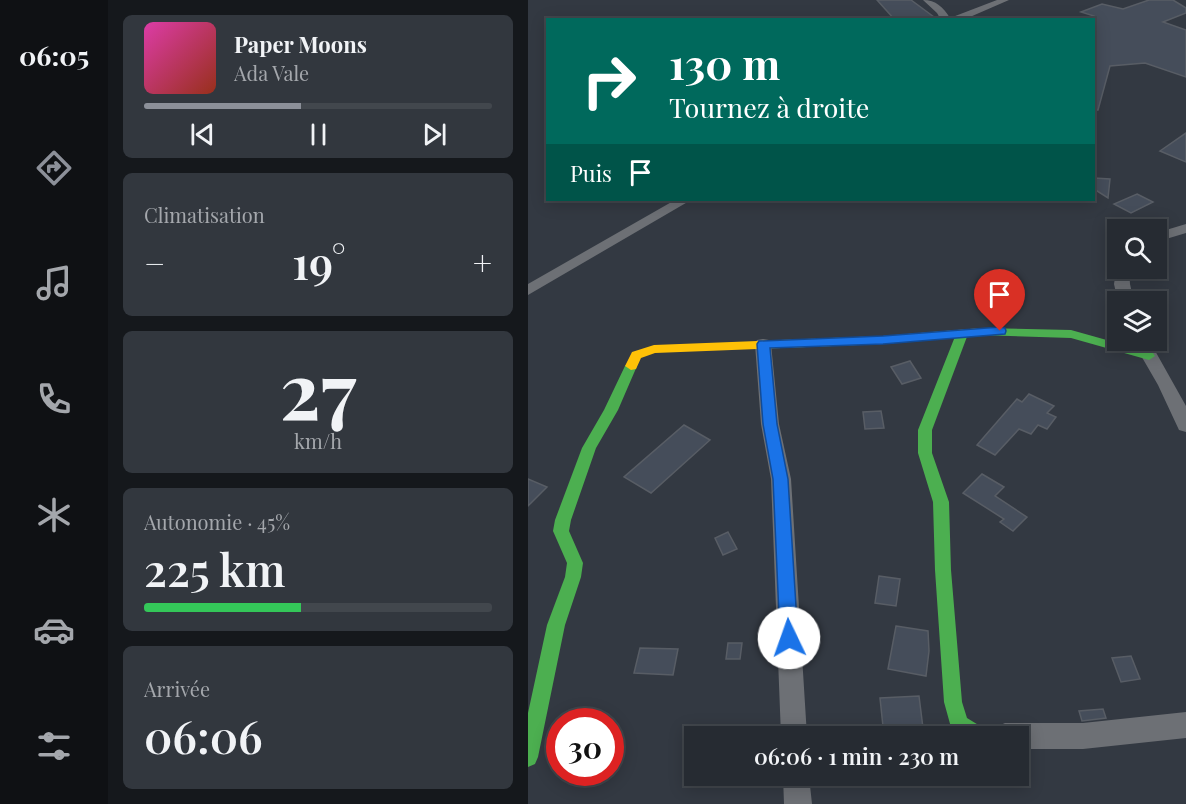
<!DOCTYPE html>
<html lang="fr">
<head>
<meta charset="utf-8">
<style>
	:root { --surface:#262b32; --page:#32373e; --text:#f1f3f6; --muted:#a4a7ac; --line:#42474d; --accent:#8c9099 }
	body { margin:0; font-family:"Playfair Display",serif; background:var(--page); color:var(--text); height:100vh; display:flex; flex-direction:column; font-size:22px; white-space:nowrap }
	* { box-sizing:border-box; margin:0 }
	p { font-size:20px; color:var(--muted) }
	.icon { flex:none; width:33px; height:33px; fill:none; stroke:currentColor; stroke-width:2; stroke-linecap:round; stroke-linejoin:round }
	.map { position:relative; flex:1; overflow:hidden }
	.details { display:flex; flex-direction:column; gap:15px; padding:15px; background:#15181c; width:420px }
	.details>* { flex:none }
	.hud { position:absolute; left:18px; top:18px; width:549px; height:183px; border-radius:0px; box-shadow:0 3px 15px #0003,0 0 0 2px var(--line); background:#00695c; color:#fff; overflow:hidden }
	.tools { position:absolute; left:579px; top:219px; display:grid; gap:12px }
	.tools a { display:grid; place-items:center; width:60px; height:60px; border-radius:0px; background:var(--surface); box-shadow:0 3px 15px #0003,0 0 0 2px var(--line); font-size:30px }
	.speed { position:absolute; left:18px; top:708px; display:flex; gap:12px; font-size:30px; font-weight:700; text-align:center }
	.speed>* { display:grid; place-content:center; width:78px; height:78px; border-radius:50%; background:var(--surface); box-shadow:0 3px 15px #0003,0 0 0 2px var(--line); line-height:1 }
	.speed .limit { border:9px solid #d22; background:#fff; color:#111 }
	.pin { position:absolute; display:grid; place-items:center; width:51px; height:51px; color:#fff; margin:-62px -26px; border-radius:50% 50% 50% 0; rotate:-45deg; box-shadow:0 0 6px #0007 }
	.pin .icon { rotate:45deg }
	.me { position:absolute; width:66px; margin:-33px; rotate:357deg; stroke-linejoin:round; filter:drop-shadow(0 0 4px #0008) }
	.turn { display:flex; align-items:center; gap:21px; height:126px; padding:0 24px; font-size:27px }
	.turn .icon { width:78px; height:78px; stroke-width:2.5 }
	.turn b { display:block; font-size:42px; line-height:51px }
	.then { display:flex; align-items:center; height:57px; padding:0 24px; background:#0003; gap:12px; font-size:22px }
	.big { font-size:45px; font-weight:600; line-height:1.1 }
	.details .tile { flex:1; display:flex; flex-direction:column; justify-content:center; gap:9px; min-width:0; padding:0 21px; border-radius:9px; background:var(--page) }
	.details .dial { align-items:center; gap:0 }
	.dial b { font-size:78px; line-height:1 }
	.song { display:flex; align-items:center; gap:18px }
	.cover { width:72px; height:72px; border-radius:9px; background:linear-gradient(135deg,hsl(320 70% 55%),hsl(10 70% 35%)) }
	.played { height:6px; border-radius:3px; background:linear-gradient(90deg,var(--accent) 45%,var(--line) 45%) }
	.keys { display:flex; justify-content:space-around; direction:ltr }
	.heat { display:flex; justify-content:space-between; align-items:center; font-size:33px; direction:ltr }
	.charge { height:9px; border-radius:4px; background:linear-gradient(90deg,#34c759 45%,var(--line) 0) }
	.trip { position:absolute; left:156px; top:726px; width:345px; height:60px; border-radius:0px; background:var(--surface); box-shadow:0 3px 15px #0003,0 0 0 2px var(--line); font-weight:600; line-height:60px; text-align:center }
	main { display:flex; flex:1; min-height:0 }
	.menu { display:flex; flex-direction:column; width:108px; justify-content:space-around; align-items:center; background:#0f1114; color:var(--muted) }
	.menu .icon { width:42px; height:42px }
	.menu .selected { color:var(--accent) }
	.menu b { font-size:27px; color:var(--text) }
	.map>svg:first-child { display:block }
	.building { fill:#454d5a; stroke:#585d65; stroke-width:1.5 }
	.lines { fill:none; stroke-linecap:round; stroke-linejoin:round }
	.street { fill:#6d7075; fill-rule:evenodd }
	.fast { fill:#4caf50; fill-rule:evenodd }
	.slow { fill:#ffc107; fill-rule:evenodd }
	.route { fill:#1a73e8; stroke:#114b97; stroke-width:1.5 }
</style>
</head>
<body>
<main>
<nav class="menu">
<b>06:05</b>
<svg class="icon selected" aria-label="directions" viewBox="0 0 24 24"><path d="M12 3l9 9-9 9-9-9zM9 14v-3h6M13 9l2 2-2 2"/></svg>
<svg class="icon" aria-label="music" viewBox="0 0 24 24"><path d="M9 18V5l10-2v13"/><circle cx="6" cy="18" r="3"/><circle cx="16" cy="16" r="3"/></svg>
<svg class="icon" aria-label="phone" viewBox="0 0 24 24"><path d="M5 4h4l2 5-3 2q2 4 5 5l2-3 5 2v4C11 20 4 13 5 4z"/></svg>
<svg class="icon" aria-label="climate" viewBox="0 0 24 24"><path d="M12 3v18M4 7l16 10M4 17L20 7"/></svg>
<svg class="icon" aria-label="car" viewBox="0 0 24 24"><path d="M5 17H2v-5l4-1 3-4h7l3 4 3 1v5h-3M9 17h6M6 11h13"/><circle cx="7" cy="17" r="2"/><circle cx="17" cy="17" r="2"/></svg>
<svg class="icon" aria-label="filters" viewBox="0 0 24 24"><path d="M4 7h16M4 17h16"/><circle cx="9" cy="7" r="2"/><circle cx="15" cy="17" r="2"/></svg>
</nav>
<section class="details">
<div class="tile">
<div class="song"><i class="cover"></i><div><b>Paper Moons</b><p>Ada Vale</p></div></div>
<div class="played"></div>
<div class="keys"><svg class="icon" aria-label="previous" viewBox="0 0 24 24"><path d="M18 5L8 12l10 7zM5 5v14"/></svg><svg class="icon" aria-label="pause" viewBox="0 0 24 24"><path d="M8 5v14M16 5v14"/></svg><svg class="icon" aria-label="next" viewBox="0 0 24 24"><path d="M6 5l10 7-10 7zM19 5v14"/></svg></div>
</div>
<div class="tile"><p>Climatisation</p>
<div class="heat"><a>−</a><b class="big">19°</b><a>+</a></div>
</div>
<div class="tile dial"><b>27</b><p>km/h</p></div>
<div class="tile"><p>Autonomie · 45%</p><b class="big">225 km</b><div class="charge"></div></div>
<div class="tile"><p>Arrivée</p><b class="big">06:06</b></div>
</section>
<div class="map">
<svg width="658" height="804" viewBox="0 0 658 804">
	<rect width="100%" height="100%" fill="#333942"/>
	<path class="building" d="M349,0H383L410,20H367Z
		M621,0H645L658,8V13L635,22L658,30V77L617,63L582,66L570,110H566V16L553,12L574,4L595,9Z
		M658,133V162L632,151Z
		M566,178L582,179L580,198L566,189Z
		M609,194L625,202L603,213L586,204Z
		M382,361L393,378L374,384L363,367Z
		M501,394L526,406L519,413L528,417L519,429L510,425L503,434L491,429L467,455L449,445L489,399L494,402Z
		M353,411L356,428L337,429L335,412Z
		M156,425L182,440L123,493L96,477Z
		M454,474L476,487L467,496L499,517L485,531L472,522L476,519L435,493Z
		M0,479L19,487L0,506Z
		M200,532L209,549L195,555L187,538Z
		M351,576L372,579L368,606L347,603Z
		M368,626L400,631L401,651L398,676L360,669Z
		M200,643H214L212,659H198Z
		M112,648L150,649L145,675L106,673Z
		M603,656L612,679L593,682L584,658Z
		M391,696L396,736H356L352,698Z
		M575,709L578,718L554,721L551,711Z"/>
	<g class="lines">
		<path class="street" d="M395,0C408,0 415,7 422,18L469,0H481L435,20H413L409,13Z
			M147,200H163L0,295V284Z
			M658,224V233L628,242V233Z
			M589,265L590,268H601L602,284L606,302H590L586,284Z
			M235,339L241,340L243,344L251,424L263,479L279,736H253L243,479L233,424L227,344L229,340Z
			M604,340H621L658,406V432L651,430L630,385Z
			M658,712V738L555,749H490V736H464L468,727L477,723H555Z
			M255,776H281L284,804H256Z"/>
		<path class="fast" d="M454,328L543,330L625,353L627,356L621,360L543,338L450,335L448,332L450,329Z
			M434,330L440,334L404,430V453L421,502L423,570L434,702L439,718L457,729L459,736H433L424,731L416,702L407,570L405,502L390,453V430L428,334Z
			M103,362L109,366L90,410L68,448L43,520L41,531L55,563L53,577L37,625L10,757L7,764L0,767V713L19,625L37,577L39,563L25,531L27,520L54,448L76,410L97,366Z"/>
		<path class="slow" d="M454,328L458,329L460,332L458,335L355,344L127,353L113,358L108,369L103,370L97,366L104,352L126,345L355,336Z"/>
	</g>
	<path class="route" d="M472,327L477,328L478,331L477,334L355,344L242,348L249,424L260,479L270,638L267,644L261,646L255,644L252,638L245,479L235,424L229,344L231,341L355,336Z"/>
</svg>
<div class="tools">
<a><svg class="icon" aria-label="search" viewBox="0 0 24 24"><circle cx="10" cy="10" r="6"/><path d="M15 15l6 6"/></svg></a>
<a><svg class="icon" aria-label="layers" viewBox="0 0 24 24"><path d="M12 4l9 5-9 5-9-5zM3 14l9 5 9-5"/></svg></a>
</div>
<div class="speed"><div class="limit">30</div></div>
<div class="pin" style="left:472px;top:331px;background:#d93025"><svg class="icon" aria-label="arrive" viewBox="0 0 24 24"><path d="M6 21V4h12l-3 4 3 4H6"/></svg></div>
<svg class="me" style="left:261px;top:638px" viewBox="-20 -20 40 40"><circle r="19" fill="#fff"/><path d="M0-13L10 11 0 6-10 11z" fill="#1a73e8"/></svg>
<div class="trip">06:06 · 1 min · 230 m</div>
<div class="hud">
<div class="turn"><svg class="icon" aria-label="right" viewBox="0 0 24 24"><path d="M7 20v-9h11M14 6l5 5-5 5"/></svg><div><b>130 m</b>Tournez à droite</div></div>
<div class="then">Puis<svg class="icon" aria-label="arrive" viewBox="0 0 24 24"><path d="M6 21V4h12l-3 4 3 4H6"/></svg></div>
</div>
</div>
</main>
</body>
</html>
